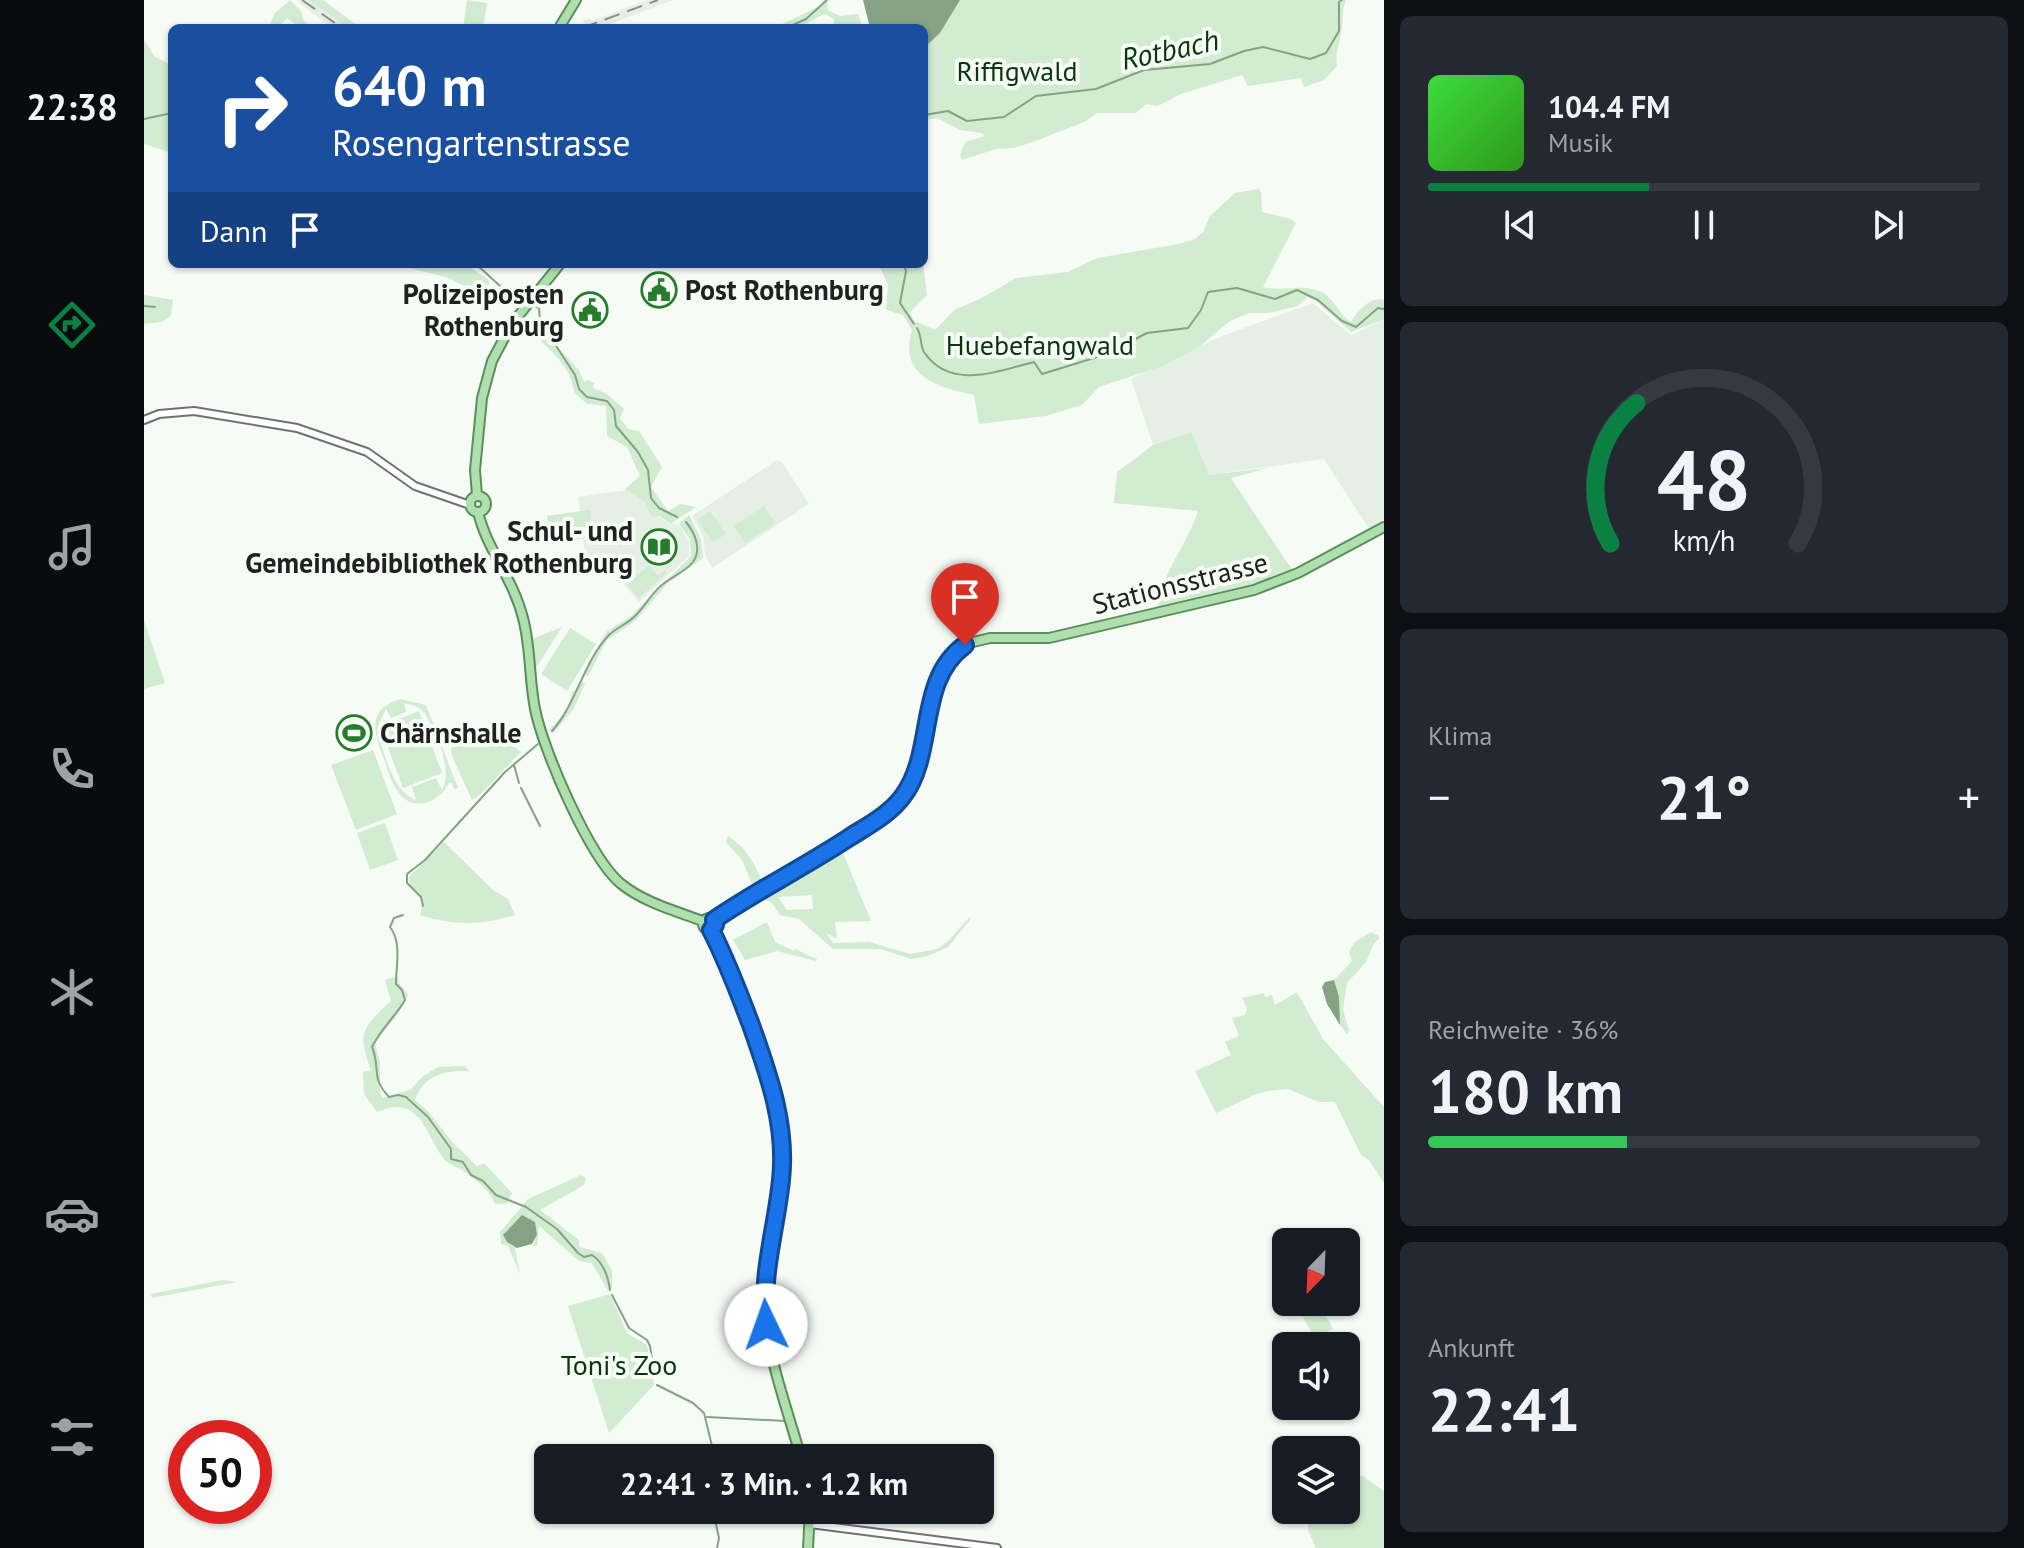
<!DOCTYPE html>
<html lang="de">
<head>
<meta charset="utf-8">
<style>
	:root { --surface:#171b24; --page:#242831; --text:#f1f3f6; --muted:#9ea1a6; --line:#363941; --accent:#0b8043 }
	body { margin:0; font-family:"PT Sans",sans-serif; background:var(--page); color:var(--text); height:100vh; display:flex; flex-direction:column; font-size:30px; white-space:nowrap }
	* { box-sizing:border-box; margin:0 }
	p { font-size:26px; color:var(--muted) }
	.icon { flex:none; width:44px; height:44px; fill:none; stroke:currentColor; stroke-width:2; stroke-linecap:round; stroke-linejoin:round }
	.map { position:relative; flex:1; overflow:hidden }
	.panel { display:flex; flex-direction:column; gap:16px; padding:16px; background:#0d0f14; width:640px }
	.panel>* { flex:none }
	.banner { position:absolute; left:24px; top:24px; width:760px; height:244px; border-radius:12px; box-shadow:0 2px 6px #0004; background:#1a4fa0; color:#fff; overflow:hidden }
	.needle { width:52px; rotate:203deg }
	.buttons { position:absolute; left:1128px; top:1228px; display:grid; gap:16px }
	.buttons a { display:grid; place-items:center; width:88px; height:88px; border-radius:12px; background:var(--surface); box-shadow:0 2px 6px #0004; font-size:40px }
	.speed { position:absolute; left:24px; top:1420px; display:flex; gap:16px; font-size:40px; font-weight:700; text-align:center }
	.speed>* { display:grid; place-content:center; width:104px; height:104px; border-radius:50%; background:var(--surface); box-shadow:0 2px 6px #0004; line-height:1 }
	.speed .limit { border:12px solid #d22; background:#fff; color:#111 }
	.pin { position:absolute; display:grid; place-items:center; width:68px; height:68px; color:#fff; margin:-82px -34px; border-radius:50% 50% 50% 0; rotate:-45deg; box-shadow:0 0 8px #0007 }
	.pin .icon { rotate:45deg }
	.me { position:absolute; width:88px; margin:-44px; rotate:357deg; stroke-linejoin:round; filter:drop-shadow(0 0 6px #0008) }
	.turn { display:flex; align-items:center; gap:28px; height:168px; padding:0 32px; font-size:36px }
	.turn .icon { width:104px; height:104px; stroke-width:2.5 }
	.turn b { display:block; font-size:56px; line-height:68px }
	.then { display:flex; align-items:center; height:76px; padding:0 32px; background:#0003; gap:16px; font-size:30px }
	.big { font-size:60px; font-weight:800; line-height:1.1 }
	.panel .widget { flex:1; display:flex; flex-direction:column; justify-content:center; gap:12px; min-width:0; padding:0 28px; border-radius:12px; background:var(--page) }
	.panel .dial { align-items:center; gap:0 }
	.dial svg { height:208px; overflow:visible; fill:none; stroke:var(--line); stroke-width:7; stroke-linecap:round; text-anchor:middle }
	.dial text { fill:var(--text); stroke:none }
	.song { display:flex; align-items:center; gap:24px }
	.cover { width:96px; height:96px; border-radius:12px; background:linear-gradient(135deg,hsl(120 70% 55%),hsl(110 70% 35%)) }
	.played { height:8px; border-radius:4px; background:linear-gradient(90deg,var(--accent) 40%,var(--line) 40%) }
	.keys { display:flex; justify-content:space-around; direction:ltr }
	.heat { display:flex; justify-content:space-between; align-items:center; font-size:44px; direction:ltr }
	.charge { height:12px; border-radius:6px; background:linear-gradient(90deg,#34c759 36%,var(--line) 0) }
	.trip { position:absolute; left:390px; top:1444px; width:460px; height:80px; border-radius:12px; background:var(--surface); box-shadow:0 2px 6px #0004; font-weight:800; line-height:80px; text-align:center }
	main { display:flex; flex:1; min-height:0 }
	.tabs { display:flex; flex-direction:column; width:144px; justify-content:space-around; align-items:center; background:#090b0e; color:var(--muted) }
	.tabs .icon { width:56px; height:56px }
	.tabs .on { color:var(--accent) }
	.tabs b { font-size:36px; color:var(--text) }
	.map>svg:first-child { display:block }
	.built { fill:#e5efe4 }
	.green { fill:#d1ecd0; fill-rule:evenodd }
	.water { fill:#85a384 }
	.lines { fill:none; stroke-linecap:round; stroke-linejoin:round }
	.stream { stroke:#85a384; stroke-width:2 }
	.minor-casing { stroke:#6f736f; stroke-width:10 }
	.major-casing { stroke:#5a8f59; stroke-width:12 }
	.minor { stroke:#fff; stroke-width:6 }
	.major { stroke:#afdfae; stroke-width:8 }
	.rail { stroke:#8c8f8c; stroke-width:2; stroke-dasharray:16 8; stroke-linecap:butt }
	.route-casing { stroke:#114b97; stroke-width:20 }
	.route { stroke:#1a73e8; stroke-width:14 }
	.labels { text-anchor:middle; stroke-width:8; stroke-linejoin:round; paint-order:stroke }
	.park-label { font-size:28px; fill:#07370b; stroke:#f6fbf6 }
	.poi-label { font-size:28px; font-weight:bold; fill:#202120; stroke:#f6fbf6; text-anchor:start }
	.street-label { font-size:28px; fill:#202120; stroke:#f6fbf6 }
	.water-label { font-size:30px; font-style:italic; fill:#0a380d; stroke:#f6fbf6 }
</style>
</head>
<body>
<main>
<nav class="tabs">
<b>22:38</b>
<svg class="icon on" aria-label="directions" viewBox="0 0 24 24"><path d="M12 3l9 9-9 9-9-9zM9 14v-3h6M13 9l2 2-2 2"/></svg>
<svg class="icon" aria-label="music" viewBox="0 0 24 24"><path d="M9 18V5l10-2v13"/><circle cx="6" cy="18" r="3"/><circle cx="16" cy="16" r="3"/></svg>
<svg class="icon" aria-label="phone" viewBox="0 0 24 24"><path d="M5 4h4l2 5-3 2q2 4 5 5l2-3 5 2v4C11 20 4 13 5 4z"/></svg>
<svg class="icon" aria-label="climate" viewBox="0 0 24 24"><path d="M12 3v18M4 7l16 10M4 17L20 7"/></svg>
<svg class="icon" aria-label="car" viewBox="0 0 24 24"><path d="M5 17H2v-5l4-1 3-4h7l3 4 3 1v5h-3M9 17h6M6 11h13"/><circle cx="7" cy="17" r="2"/><circle cx="17" cy="17" r="2"/></svg>
<svg class="icon" aria-label="filters" viewBox="0 0 24 24"><path d="M4 7h16M4 17h16"/><circle cx="9" cy="7" r="2"/><circle cx="15" cy="17" r="2"/></svg>
</nav>
<div class="map">
<svg width="1240" height="1548" viewBox="0 0 1240 1548">
	<rect width="100%" height="100%" fill="#f6fbf6"/>
	<path class="built" d="M152,0H164L204,28H188Z
		M503,0H529L456,28H428L440,24L439,21L446,18L448,21Z
		M1169,303L1207,335L1240,319V521L1225,529L1180,459L1065,475L1048,432L1009,445L987,379L1078,336Z
		M633,460L638,462L665,504L568,568L561,555L559,537L548,516Z
		M483,490L501,502L507,512L526,524H535L545,541V556L495,602L465,567L443,569L439,538L407,543L403,516L436,511L434,497Z"/>
	<path class="green" d="M146,0L157,11L160,21L170,28H156L143,18L133,28H124L131,13Z
		M164,0H179L210,23L224,28H204Z
		M323,0L343,3L339,28H319Z
		M680,0H683L684,10L696,16L714,14L719,28H689L690,19L680,14L655,28H637L636,25L676,6Z
		M816,0H1202C1197,12 1200,21 1197,33C1195,46 1191,52 1193,66L1180,80L1160,87L1157,78L1104,86L1098,75L1037,94L1014,106L1002,104L992,113H953L940,122L889,142L870,148L852,149L818,160L816,155L821,142L841,136L837,133L816,130L793,118L780,120V48L796,33Z
		M0,40L11,57L28,65V153L0,144Z
		M1115,189L1117,192L1118,212L1147,219L1152,223L1119,287C1141,293 1160,281 1181,294C1191,301 1196,315 1207,322C1214,311 1226,296 1240,300V319L1207,332L1172,301L1163,297L1154,306L1125,313H1106L1086,321L1055,347L1016,367L955,387L938,405L902,416L835,424L830,395C794,387 754,377 768,330L759,315L742,310L744,284L734,264H779L783,295L766,312L769,320L791,330L810,310L838,298L872,278L924,272L953,258L1035,244L1051,239L1059,232L1066,216L1091,193Z
		M249,264H321L345,280V298L302,277Z
		M0,295L29,300L27,316L18,322L0,324Z
		M401,334L435,370L440,382L444,380L450,383L449,388L463,394L480,409L476,418L484,429L495,431L518,467L507,487L524,511L536,504L552,507L527,524L515,516L508,517L501,502L481,489L496,476L483,447L463,436L462,406L443,404L431,393L425,374L413,357L397,341Z
		M1048,432L1065,475L1124,468L1087,478L1149,571L1118,585L1013,609C1018,572 1043,545 1054,511L970,503L973,472L1009,445Z
		M620,506L631,523L601,543L590,526Z
		M446,510L449,537L407,543L403,516Z
		M566,511L582,534L569,542L553,520Z
		M545,515L557,539L559,558L524,583L491,621L463,640L444,676L441,675L438,682L441,684L429,710L409,733L405,730L425,709L428,691H431L462,632L487,616L547,556L546,540L535,523Z
		M505,565L514,576L521,570L523,573L495,598L483,585Z
		M0,620L21,683L0,689Z
		M418,627L390,671L388,639Z
		M426,628L452,644L423,691L397,674Z
		M256,699L282,705L314,788L310,789L308,783H305C296,802 270,813 255,793C247,784 244,770 240,759C230,733 222,710 256,699ZM260,703L274,707L281,713C291,733 310,768 298,790L292,778L268,787L272,800C249,792 240,754 234,732L235,723L242,709L247,718L262,712Z
		M275,711L298,773L259,788L236,726Z
		M360,723L366,725L371,747L377,752C366,762 337,797 328,800L308,756L307,750L315,730L349,739L353,725Z
		M229,750L253,814L212,830L187,765Z
		M241,823L254,860L226,870L213,833Z
		M584,836C603,848 612,866 620,886L611,891L598,860L582,842Z
		M300,842L349,890L364,899L371,915C337,925 310,926 276,915L279,902L266,885L265,877Z
		M699,853L727,921L691,922L693,939L682,933L689,943L725,942L767,954L793,949L804,941L826,917V920L804,947L784,956L767,959L736,949H689L655,919L636,915L627,902L621,900L623,895L632,894L630,890ZM668,895L669,909L643,910L634,897Z
		M623,922L631,942L650,951L651,949L673,959L672,961L633,951L601,960L589,940Z
		M1227,932L1235,936V939L1230,943L1222,962L1203,983L1199,1010L1205,1030L1203,1034L1196,1025L1190,980L1208,961L1205,951L1211,942Z
		M253,976L256,985L264,994C258,1014 242,1026 231,1044L236,1062V1093L239,1098L266,1090L279,1076L294,1067L321,1066L325,1071C300,1070 280,1075 271,1100L283,1110L309,1143L333,1166L340,1163L368,1193L363,1204H351C346,1190 329,1177 316,1169C311,1166 304,1164 300,1159C282,1136 276,1092 233,1112L220,1094L219,1072L227,1070C213,1032 218,1028 247,1001L241,980Z
		M1153,992L1179,1039L1240,1107V1183L1225,1160L1217,1155L1191,1102H1175L1144,1089L1123,1091L1110,1095L1072,1113L1051,1071L1087,1055L1081,1042L1095,1036L1088,1018L1101,1015L1103,1009L1098,998L1120,993L1121,997L1128,995L1131,1005Z
		M437,1175L442,1178L440,1185L396,1210L434,1239L436,1247L458,1253L468,1271V1288L464,1291L448,1263L435,1261L395,1226L393,1246H389L393,1235L371,1248L376,1274L364,1246L357,1244L356,1232L384,1199Z
		M79,1280L92,1282L8,1298L7,1294Z
		M466,1294L483,1333L503,1345L510,1385L465,1433L424,1306Z
		M1155,1302H1175L1189,1329L1170,1337L1152,1304Z
		M1219,1476L1240,1491V1548H1172L1164,1530L1163,1510H1202V1479Z"/>
	<path class="water" d="M719,0H816L796,33L780,48V28H726Z
		M1190,980L1195,997L1196,1025L1183,1004L1178,987L1181,982Z
		M378,1215L391,1222L393,1235L388,1244L373,1248L363,1242L359,1235Z"/>
	<g class="lines">
		<path class="stream" d="M642,28L662,19L683,0
			M780,115L804,111L823,121L860,117L892,96L952,89L1000,70L1066,64L1100,51L1119,47L1166,59L1182,53L1195,31V2L1198,0
			M0,119L28,113
			M332,264L367,296L381,304
			M760,264L762,271L756,303L770,324
			M388,305L395,308L396,321L431,375L435,389L443,397L463,401L470,410L472,426L494,452L504,470L507,498L515,508L533,517
			M0,306L11,307
			M773,328C778,336 776,345 780,352C806,391 854,371 890,362L898,374L963,354L1003,333L1044,328L1057,310L1064,292L1093,288L1131,299L1153,290L1174,300L1198,321L1212,327L1234,308L1240,309
			M408,731C433,703 439,662 465,635C472,628 483,624 490,617C501,607 507,593 519,584C528,577 542,571 549,562C558,549 551,533 542,522
			M370,765L375,783
			M377,788L396,826
			M279,906L277,897L263,883V874L281,860L361,772L394,744
			M259,915L250,918L246,927C258,942 252,966 252,984L258,990L261,1000C252,1016 237,1028 228,1047C237,1068 226,1077 245,1097L254,1095L262,1097L284,1117L307,1149V1159L319,1162L327,1175L339,1181L352,1195L382,1207L413,1229L434,1253L440,1257L448,1255C460,1263 464,1276 466,1290
			M468,1295L485,1328L503,1340L506,1346L511,1377
			M513,1385L549,1403L560,1413L568,1446
			M563,1417L641,1421
			M572,1515V1510
			M571,1520L575,1538L573,1548"/>
		<defs>
			<path id="minor" d="M0,420L15,414L50,411L153,428L223,452L271,486L326,505
				M666,1524L853,1548"/>
			<path id="major" d="M415,28L432,0
				M333,495L331,470L338,398L348,361L367,325L416,264
				M326 504a8 8 0 1 1 16 0a8 8 0 1 1-16 0Z
				M334,512C343,550 369,578 379,618C387,648 385,679 391,709C399,750 445,856 476,883C499,902 531,911 559,921
				M559 924a6 6 0 1 1 12 0a6 6 0 1 1-12 0Z
				M570,920L692,846L741,814L756,799L773,769L785,710L797,676L810,654L825,643L846,638H905L1110,590L1154,573L1240,527
				M567,930C602,999 644,1100 637,1178C634,1219 619,1258 620,1298C621,1352 643,1407 657,1458
				M664,1548L666,1510"/>
		</defs>
		<use href="#minor" class="minor-casing"/>
		<use href="#major" class="major-casing"/>
		<use href="#minor" class="minor"/>
		<use href="#major" class="major"/>
		<path class="rail" d="M158,0L198,28
			M438,28L514,0"/>
	</g>
	<g class="lines">
		<defs>
			<path id="route" d="M622,1325C617,1274 632,1229 637,1180C643,1125 625,1076 607,1025C595,993 583,961 567,930L571,925L570,920C614,890 662,866 706,837C725,825 746,814 759,796C792,752 772,680 821,645"/>
		</defs>
		<use href="#route" class="route-casing"/>
		<use href="#route" class="route"/>
	</g>
	<defs>
		<symbol id="civic-ring" viewBox="-11 -11 22 22"><circle r="9.5" fill="#f6fbf6" stroke="#267c2a" stroke-width="1.5"/><path d="M-.6-6.5H3V-4.5H.6V-3L4-1V1h2V6H-6V1h2V-1L-.6-3ZM-1.2 2.5V6h2.4V2.5Z" fill="#267c2a"/></symbol>
		<symbol id="library-ring" viewBox="-11 -11 22 22"><circle r="9.5" fill="#f6fbf6" stroke="#267c2a" stroke-width="1.5"/><path d="M-6-4Q-3-5.5-.7-3.5V5Q-3 3-6 4ZM6-4Q3-5.5 .7-3.5V5Q3 3 6 4Z" fill="#267c2a"/></symbol>
		<symbol id="stadium-ring" viewBox="-11 -11 22 22"><circle r="9.5" fill="#f6fbf6" stroke="#267c2a" stroke-width="1.5"/><path d="M0-5a6.5 5 0 1 0 0 10a6.5 5 0 1 0 0-10ZM-3.5-1.8h7v3.6h-7Z" fill="#267c2a"/></symbol>
	</defs>
	<g fill-rule="evenodd">
		<use href="#civic-ring" x="495" y="270" width="40" height="40"/>
		<use href="#civic-ring" x="426" y="290" width="40" height="40"/>
		<use href="#library-ring" x="495" y="527" width="40" height="40"/>
		<use href="#stadium-ring" x="190" y="713" width="40" height="40"/>
	</g>
	<g class="labels">
		<g class="park-label">
			<text x="873" y="81">Riffigwald</text>
			<text x="896" y="355">Huebefangwald</text>
			<text x="475" y="1375">Toni's Zoo</text>
		</g>
		<g class="poi-label">
			<text x="541" y="300">Post Rothenburg</text>
			<text x="420" y="304" text-anchor="end">Polizeiposten<tspan x="420" dy="32">Rothenburg</tspan></text>
			<text x="489" y="541" text-anchor="end">Schul- und<tspan x="489" dy="32">Gemeindebibliothek Rothenburg</tspan></text>
			<text x="236" y="743">Chärnshalle</text>
		</g>
		<g class="street-label">
			<text transform="translate(1036 583) rotate(-14)" y="10">Stationsstrasse</text>
		</g>
		<g class="water-label">
			<text transform="translate(1026 50) rotate(-12)" y="10">Rotbach</text>
		</g>
	</g>
</svg>
<div class="buttons">
<a><svg class="needle" viewBox="-14 -14 28 28"><path d="M0-13l5 13h-10z" fill="#e53935"/><path d="M0 13l5-13h-10z" fill="#9ea1a6"/></svg></a>
<a><svg class="icon" aria-label="sound" viewBox="0 0 24 24"><path d="M4 9h4l5-4v14l-5-4H4zM17 9q2 3 0 6"/></svg></a>
<a><svg class="icon" aria-label="layers" viewBox="0 0 24 24"><path d="M12 4l9 5-9 5-9-5zM3 14l9 5 9-5"/></svg></a>
</div>
<div class="speed"><div class="limit">50</div></div>
<div class="pin" style="left:821px;top:645px;background:#d93025"><svg class="icon" aria-label="arrive" viewBox="0 0 24 24"><path d="M6 21V4h12l-3 4 3 4H6"/></svg></div>
<svg class="me" style="left:622px;top:1325px" viewBox="-20 -20 40 40"><circle r="19" fill="#fff"/><path d="M0-13L10 11 0 6-10 11z" fill="#1a73e8"/></svg>
<div class="trip">22:41 · 3 Min. · 1.2 km</div>
<div class="banner">
<div class="turn"><svg class="icon" aria-label="right" viewBox="0 0 24 24"><path d="M7 20v-9h11M14 6l5 5-5 5"/></svg><div><b>640 m</b>Rosengartenstrasse</div></div>
<div class="then">Dann<svg class="icon" aria-label="arrive" viewBox="0 0 24 24"><path d="M6 21V4h12l-3 4 3 4H6"/></svg></div>
</div>
</div>
<section class="panel">
<div class="widget">
<div class="song"><i class="cover"></i><div><b>104.4 FM</b><p>Musik</p></div></div>
<div class="played"></div>
<div class="keys"><svg class="icon" aria-label="previous" viewBox="0 0 24 24"><path d="M18 5L8 12l10 7zM5 5v14"/></svg><svg class="icon" aria-label="pause" viewBox="0 0 24 24"><path d="M8 5v14M16 5v14"/></svg><svg class="icon" aria-label="next" viewBox="0 0 24 24"><path d="M6 5l10 7-10 7zM19 5v14"/></svg></div>
</div>
<div class="widget dial"><svg viewBox="0 0 100 80">
<path d="M14 69A42 42 0 1 1 86 69"/>
<path d="M14 69A42 42 0 0 1 24 15" stroke="#0b8043"/>
<text x="50" y="56" font-size="32" font-weight="700">48</text>
<text x="50" y="72" font-size="11">km/h</text>
</svg></div>
<div class="widget"><p>Klima</p>
<div class="heat"><a>−</a><b class="big">21°</b><a>+</a></div>
</div>
<div class="widget"><p>Reichweite · 36%</p><b class="big">180 km</b><div class="charge"></div></div>
<div class="widget"><p>Ankunft</p><b class="big">22:41</b></div>
</section>
</main>
</body>
</html>
